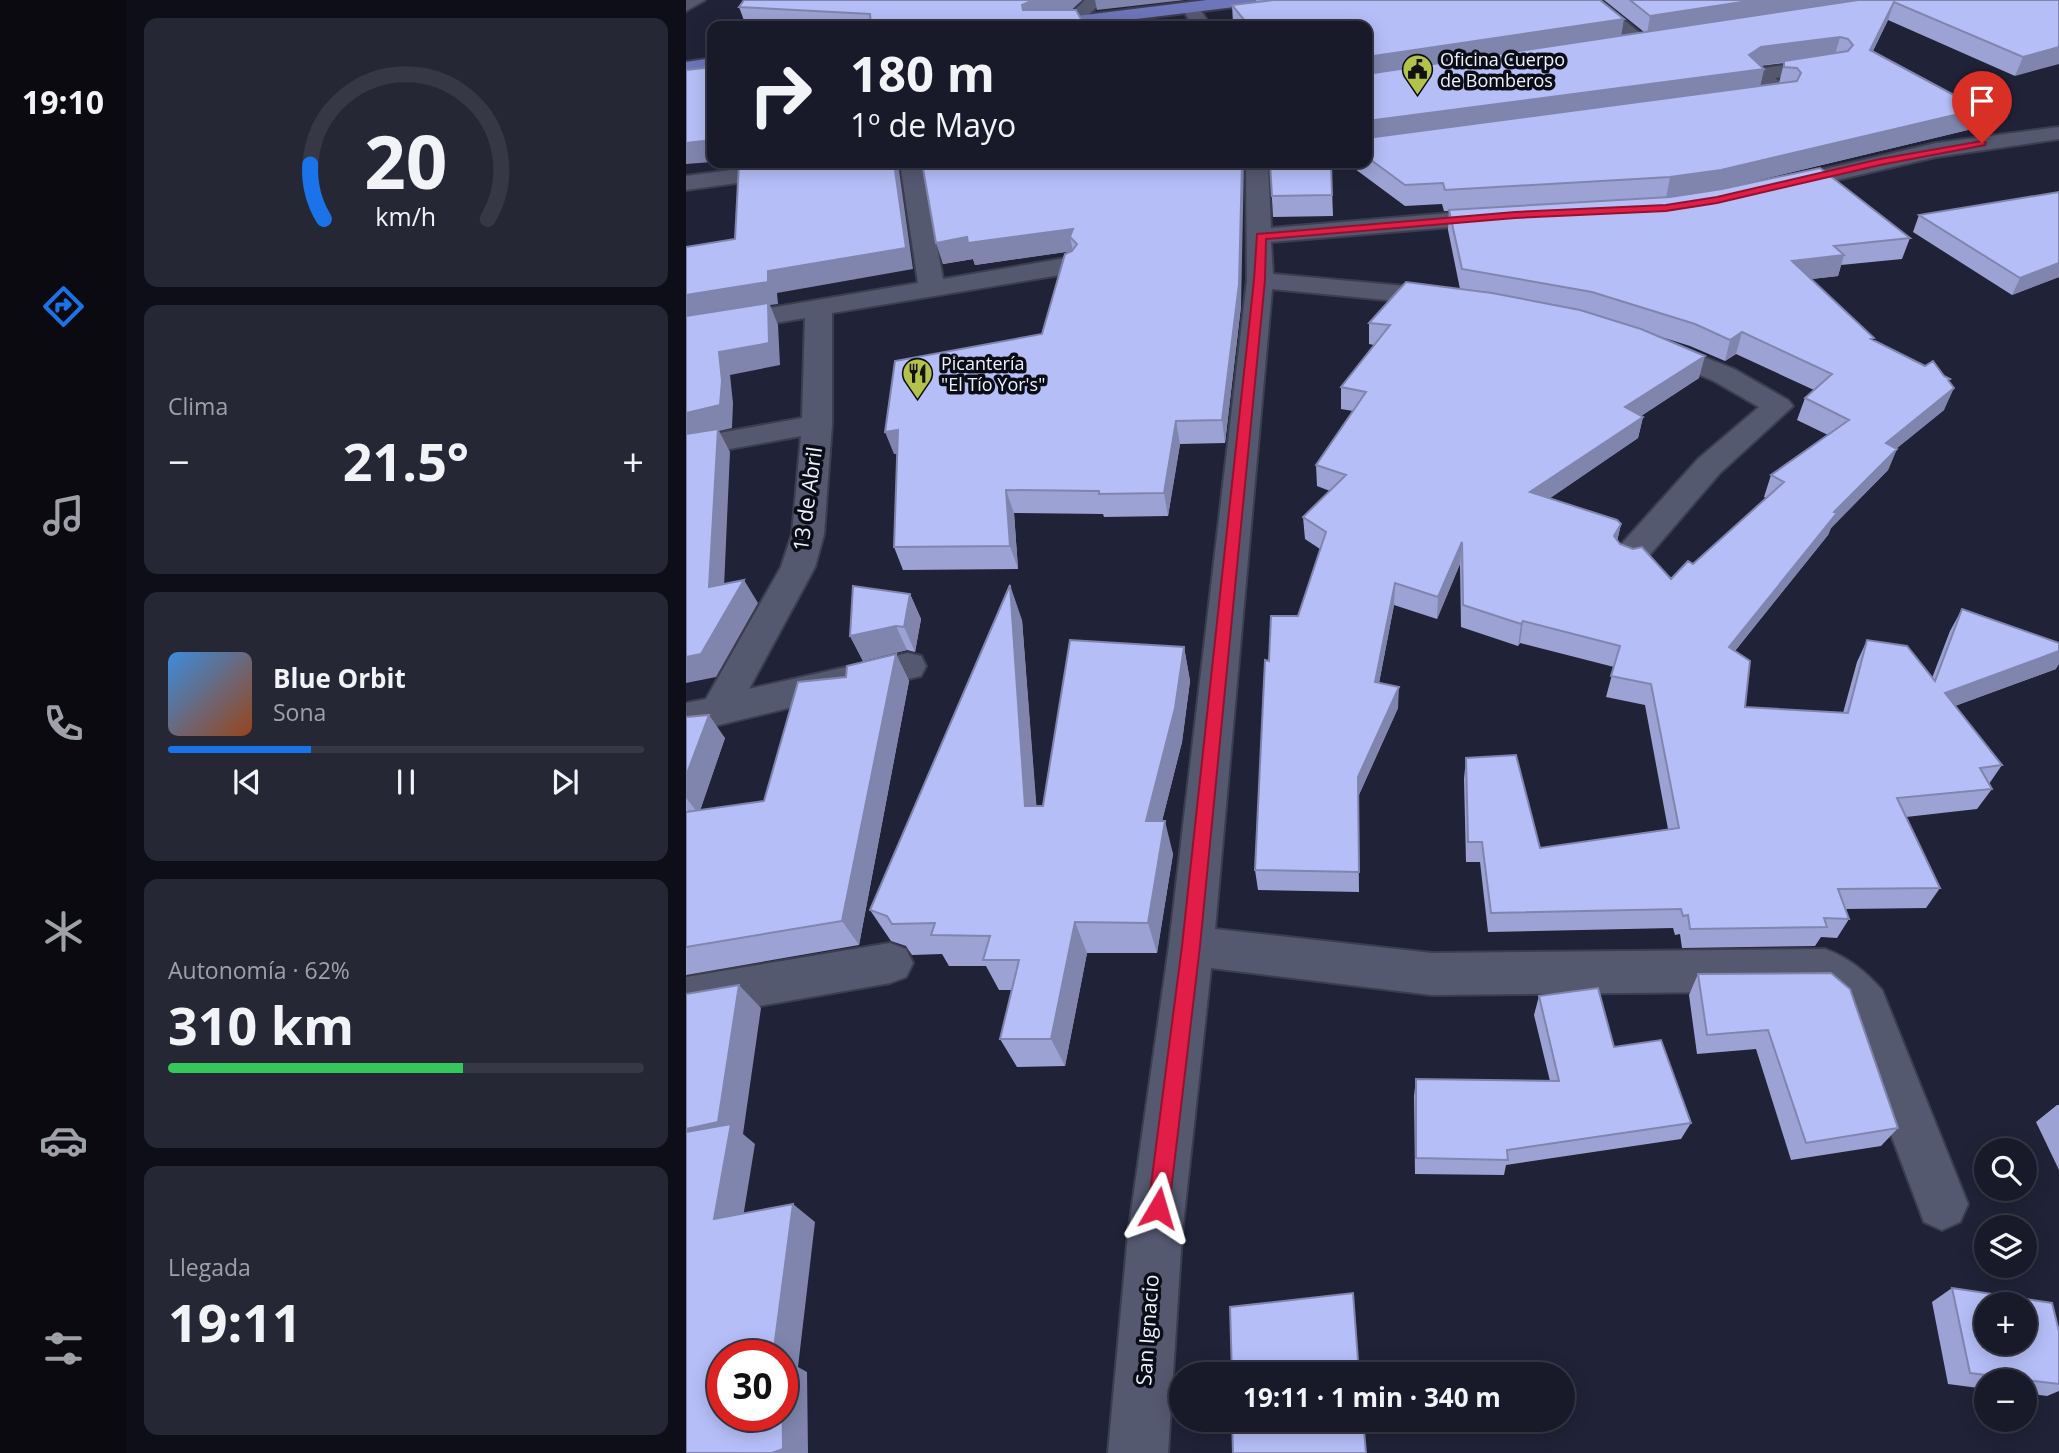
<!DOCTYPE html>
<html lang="es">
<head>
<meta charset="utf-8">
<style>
	:root { --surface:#181a29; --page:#252735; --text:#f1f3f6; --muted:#9fa1a8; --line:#363846; --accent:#1a73e8 }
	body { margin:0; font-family:"Open Sans",sans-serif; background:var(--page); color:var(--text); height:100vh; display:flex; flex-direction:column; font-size:26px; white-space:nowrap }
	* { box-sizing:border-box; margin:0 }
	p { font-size:23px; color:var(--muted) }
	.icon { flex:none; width:38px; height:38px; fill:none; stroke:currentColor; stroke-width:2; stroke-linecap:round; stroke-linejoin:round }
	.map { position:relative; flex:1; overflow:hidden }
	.panel { display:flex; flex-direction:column; gap:18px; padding:18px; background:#0d0e17; width:560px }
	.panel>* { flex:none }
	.guide { position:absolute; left:21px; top:21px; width:665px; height:147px; border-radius:14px; box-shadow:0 4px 18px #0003,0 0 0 2px var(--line); background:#181a29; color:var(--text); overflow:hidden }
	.buttons { position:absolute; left:1288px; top:1138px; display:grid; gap:14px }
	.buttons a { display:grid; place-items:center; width:63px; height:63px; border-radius:50%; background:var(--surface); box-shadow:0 4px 18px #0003,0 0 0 2px var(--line); font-size:35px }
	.speed { position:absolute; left:21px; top:1340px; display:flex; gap:14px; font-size:35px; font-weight:700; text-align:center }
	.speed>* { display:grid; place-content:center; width:91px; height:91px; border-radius:50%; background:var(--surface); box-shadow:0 4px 18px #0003,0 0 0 2px var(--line); line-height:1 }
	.speed .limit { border:10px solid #d22; background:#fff; color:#111 }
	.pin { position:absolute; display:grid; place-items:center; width:60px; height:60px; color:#fff; margin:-72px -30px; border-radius:50% 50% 50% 0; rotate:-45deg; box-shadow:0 0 7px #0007 }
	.pin .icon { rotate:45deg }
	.me { position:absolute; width:77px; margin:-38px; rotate:7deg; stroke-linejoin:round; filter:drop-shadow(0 0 5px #0008) }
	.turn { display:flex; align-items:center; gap:24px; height:147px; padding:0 28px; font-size:32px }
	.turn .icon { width:91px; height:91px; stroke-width:2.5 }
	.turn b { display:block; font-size:49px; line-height:60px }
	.big { font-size:52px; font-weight:700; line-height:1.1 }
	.panel .tile { flex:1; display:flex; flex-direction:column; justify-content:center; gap:10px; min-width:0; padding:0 24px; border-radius:14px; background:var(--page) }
	.panel .dial { align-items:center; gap:0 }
	.dial svg { height:182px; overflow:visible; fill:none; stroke:var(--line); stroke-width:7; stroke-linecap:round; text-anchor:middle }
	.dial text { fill:var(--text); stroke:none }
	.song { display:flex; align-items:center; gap:21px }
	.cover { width:84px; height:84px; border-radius:10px; background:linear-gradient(135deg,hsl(210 70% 55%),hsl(20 70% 35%)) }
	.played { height:7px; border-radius:4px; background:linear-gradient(90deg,var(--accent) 30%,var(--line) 30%) }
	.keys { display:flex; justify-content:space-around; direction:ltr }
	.heat { display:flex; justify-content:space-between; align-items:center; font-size:38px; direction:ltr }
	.charge { height:10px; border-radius:5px; background:linear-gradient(90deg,#34c759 62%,var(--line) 0) }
	.trip { position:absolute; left:483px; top:1362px; width:406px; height:70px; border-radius:35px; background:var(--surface); box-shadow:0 4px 18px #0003,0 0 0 2px var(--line); font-weight:700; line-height:70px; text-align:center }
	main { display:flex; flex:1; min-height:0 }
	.dock { display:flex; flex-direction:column; width:126px; justify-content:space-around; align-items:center; background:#0a0a10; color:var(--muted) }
	.dock .icon { width:49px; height:49px }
	.dock .active { color:var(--accent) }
	.dock b { font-size:32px; color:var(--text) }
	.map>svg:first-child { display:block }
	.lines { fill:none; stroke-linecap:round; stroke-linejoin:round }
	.minor-casing { stroke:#3c3e50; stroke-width:4 }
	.major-casing { stroke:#3c3e50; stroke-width:4 }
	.minor { fill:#555970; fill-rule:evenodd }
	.major { fill:#6e76ba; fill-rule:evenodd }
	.wall { fill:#9ca3d4; fill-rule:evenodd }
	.shaded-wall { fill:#7f85ad }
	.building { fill:#b5bef7; stroke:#7f85ad; stroke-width:2; fill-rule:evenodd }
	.route { fill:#e11d48; stroke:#92132f; stroke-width:2 }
	.labels { text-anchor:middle; stroke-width:7; stroke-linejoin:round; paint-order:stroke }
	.far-poi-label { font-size:18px; fill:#eef1ff; stroke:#0b0d16; text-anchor:start }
	.street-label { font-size:21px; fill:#eef1ff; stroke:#0b0d16 }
</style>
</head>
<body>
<main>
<nav class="dock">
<b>19:10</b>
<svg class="icon active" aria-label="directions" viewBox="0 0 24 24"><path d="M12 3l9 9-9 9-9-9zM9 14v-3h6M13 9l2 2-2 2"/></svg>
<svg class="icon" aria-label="music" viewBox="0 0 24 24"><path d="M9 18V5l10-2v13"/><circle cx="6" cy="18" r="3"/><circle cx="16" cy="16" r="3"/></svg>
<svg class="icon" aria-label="phone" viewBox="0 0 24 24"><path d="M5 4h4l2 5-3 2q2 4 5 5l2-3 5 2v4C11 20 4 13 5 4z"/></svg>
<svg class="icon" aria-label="climate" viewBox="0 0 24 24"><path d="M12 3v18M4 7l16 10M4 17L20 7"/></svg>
<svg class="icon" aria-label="car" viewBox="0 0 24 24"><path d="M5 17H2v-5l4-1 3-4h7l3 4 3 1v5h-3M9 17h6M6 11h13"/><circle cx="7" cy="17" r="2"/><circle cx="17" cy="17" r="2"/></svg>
<svg class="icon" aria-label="filters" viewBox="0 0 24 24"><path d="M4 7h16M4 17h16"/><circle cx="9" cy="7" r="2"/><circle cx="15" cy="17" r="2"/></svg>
</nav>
<section class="panel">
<div class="tile dial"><svg viewBox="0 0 100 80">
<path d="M14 69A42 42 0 1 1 86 69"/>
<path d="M14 69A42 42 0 0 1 8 45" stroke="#1a73e8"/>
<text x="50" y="56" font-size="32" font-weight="700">20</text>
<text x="50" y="72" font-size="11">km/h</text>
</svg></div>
<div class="tile"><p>Clima</p>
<div class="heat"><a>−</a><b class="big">21.5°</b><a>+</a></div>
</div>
<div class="tile">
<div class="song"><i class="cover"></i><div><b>Blue Orbit</b><p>Sona</p></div></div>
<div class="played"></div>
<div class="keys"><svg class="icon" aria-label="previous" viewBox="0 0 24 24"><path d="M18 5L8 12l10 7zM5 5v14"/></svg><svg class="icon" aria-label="pause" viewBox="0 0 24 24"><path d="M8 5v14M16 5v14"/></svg><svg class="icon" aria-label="next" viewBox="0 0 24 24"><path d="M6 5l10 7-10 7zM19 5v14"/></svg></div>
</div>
<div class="tile"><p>Autonomía · 62%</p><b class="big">310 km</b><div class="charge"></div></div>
<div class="tile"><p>Llegada</p><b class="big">19:11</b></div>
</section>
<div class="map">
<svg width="1373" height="1453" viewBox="0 0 1373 1453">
	<rect width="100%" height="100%" fill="#202237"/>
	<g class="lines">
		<defs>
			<path id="minor" d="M0,0H19L0,11Z
				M399,0H418L391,26H372Z
				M894,0H914L966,43L964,47H950Z
				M504,2L510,3L525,26H507L495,7Z
				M1147,58L1154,60L1157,64L1154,68L1089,78L1108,94L1105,98C1090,102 1070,87 1061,75L1071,69Z
				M1373,127V139L1250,157L1091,194L1083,192L1080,187L1083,182L1250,143Z
				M97,163H155L152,168L144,170L0,190V176Z
				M214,163H236L257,279L380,258L389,261L393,266L389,271L380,274L146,313V424L138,534L129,567L63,689L222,653L235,656L240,666L235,676L222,679L0,733V703L20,699L95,567L106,534L115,436L0,457V439L116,418L119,318L0,338V322L232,283Z
				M560,163H582L585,228L813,209L821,211L825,216L821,221L813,223L585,242L587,274L763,290L772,292L776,298L772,304L763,306L586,289L529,929L746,953L1139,949C1163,958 1179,971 1196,990L1282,1204L1274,1222L1256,1230L1238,1222L1161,1018L1146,1000L1132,991L746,995L525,968L496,1234L482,1453H422L442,1234L483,946L561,280Z
				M968,337L1048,369L1102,400L1107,406L1034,473L955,565L943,568L931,565L926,557L931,549L1012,459L1073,407L1028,381L958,351L954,345L958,339Z
				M204,943L220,949L227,963L220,977L204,983L0,1019V977Z"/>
			<path id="major" d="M521,0H574L565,5L393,26H341L350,21Z
				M26,58V70L0,74V62Z"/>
		</defs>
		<use href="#minor" class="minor-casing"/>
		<use href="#major" class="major-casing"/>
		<use href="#minor" class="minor"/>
		<use href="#major" class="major"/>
	</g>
	<path class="wall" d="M396,0L385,10L399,26H60L53,7Z
		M570,0H914L935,36L958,32L918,0H1373L1329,76L1202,20L1187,51L1294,109L1286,129L1031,190L1224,238L1216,259L1155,265L1152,276L1125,279L1187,340L1263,382L1258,410L1211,448L1202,470L1145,528L1142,535L1049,651L1059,707L1157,713L1171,662L1181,640L1246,678L1264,631L1276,609L1370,669L1269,706L1316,765L1303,784L1306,789L1291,809L1220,817L1254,888L1240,908L1160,909L1163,919L1151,938L1135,937L1129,946L996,948L994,934L989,935L987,928L802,932L794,862H780L778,779L780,758L854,848L982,829L959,705L920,697L928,667L834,643L832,646L775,627L774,564L751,619L708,605L693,683L712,708L672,797L673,892L572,890L569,870L583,661L612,616L634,549L619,539L617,517L644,491L631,486L630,465L667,411L655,409V387L688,345L683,344V323L774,289L762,230L763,211H758L756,204L719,206L661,163H681V26H549L547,23L546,5L570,2ZM1098,63L1093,83L1074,86L1078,69L1074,66ZM966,334L1004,346L1039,361L1050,354L1128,390L1119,398L1111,420L1142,435L1085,475L1078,497L1080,498L1007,564L985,579L934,544L931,541L935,524L864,498L952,438L957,417L955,416L1013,378Z
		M236,163L555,306L539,443L494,444L482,516L418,517L417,514L328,513L332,569L217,570L208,547L211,454H208L356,334L386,251L289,265L287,259L257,264Z
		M584,163H645L647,216L587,217Z
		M1233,215L1373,277L1326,295L1227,232Z
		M224,594L235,619L229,652L221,650L177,661L164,636Z
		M336,620L350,806H357L498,647L504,681L496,742L476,821L487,854L471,953H401L379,1066L331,1067L314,1039L326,990H313L300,966H263L256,954L226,955L220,946L205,941L184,910Z
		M210,654L223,681L173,945L0,975V717L39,738L14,810L78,801L160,677Z
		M1012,974L1212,1128L1195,1146L1105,1160L1070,1049L1011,1054L1003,995Z
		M853,996L928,1047L1005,1123L995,1139L820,1165L818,1175L729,1174L728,1096L730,1079L864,1081L848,1015Z
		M1371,1105H1373V1170L1350,1122Z
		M1266,1288L1373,1331V1391L1361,1396L1339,1393V1381H1300V1389L1262,1384L1246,1302Z"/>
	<path class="shaded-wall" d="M346,0H396L380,15L340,24L336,5Z
		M409,0H499L411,10Z
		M1069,0H1183L961,34L964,16Z
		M1208,2L1202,20L1178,69L1184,50Z
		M938,19L935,37L681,76V57Z
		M1154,37L1149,55L1071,66L1078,69L1073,89L681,141V121L1063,55L1075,47Z
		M1373,47V64L1329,76L1337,57Z
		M1294,109L1286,129L1031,190L980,198L984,177Z
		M26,140V162L0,164V143Z
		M208,163H212L227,269L91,293L92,304L84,305L92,325L94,365L44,375L47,403L46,428L33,431L44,452L37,610L23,587L0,438V295L82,271Z
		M556,163H558L555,306L539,443L536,420Z
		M387,229L384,237L387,251L289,265L287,259L257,264L250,243L281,237Z
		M1158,255L1152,276L1100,282L1106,261Z
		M1373,263V277L1326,295L1334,278Z
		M1056,332L1050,354L1039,361L1044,340Z
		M1019,356L1013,378L935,429L939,407Z
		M1264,379L1256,398L1268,388L1258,410L1190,465L1200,443Z
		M957,417L952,438L841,514L844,492Z
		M490,421L494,444L482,516L478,493Z
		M212,430L220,453L208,454L199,432Z
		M1211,449L1202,470L1145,528L1142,535L1035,668L1043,647L1148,512Z
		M320,490L328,513L332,569L324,546Z
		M935,524L930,546L928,536Z
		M776,542L774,564L751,619L752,597Z
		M58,580L72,603L30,677L0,683V657Z
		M709,583L708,605L689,704V682Z
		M324,585L336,620L353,838L339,806Z
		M224,594L235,619L229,652L218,627Z
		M837,621L834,643L832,646L835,624Z
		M210,626L221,650L177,661L164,636Z
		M498,647L504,681L496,742L468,853L460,821Z
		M1373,651V664L1370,669L1246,714L1259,693Z
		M210,654L223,681L173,945L156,921Z
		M713,687L712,708L672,797L673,892L672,777Z
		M23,715L39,738L13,814L0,798V776Z
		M479,821L487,854L471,953L462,923Z
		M389,922L401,953L379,1066L365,1039Z
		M53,985L75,1008L57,1134L69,1144L54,1236L28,1219L0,1154V1129Z
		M107,1204L129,1222L112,1367L121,1372L122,1453H86L97,1449L96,1356H87Z"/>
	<path class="building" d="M58,0H347L336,5L337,10H390L399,26H185L184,14L53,7Z
		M587,0H914L938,19L681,57V26H563L546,5Z
		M944,0H1069L964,16Z
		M1172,0H1373V47L1337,57L1208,2L1184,50L1294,109L1035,170L984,177L759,190L757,183L719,185L681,157V138L1111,81L1115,73L1111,68L1098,67V61L1162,51L1167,45L1162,39L1154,37L1075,47L1063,55L1078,69L681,121V74Z
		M21,65H26V140L0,143V70L18,68Z
		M53,163H208L220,248L82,271V282L0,295V247L49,239Z
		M236,163H556L553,284L536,420L490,421L478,493L413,494V491L320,490L324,546L208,547L212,430L199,432L209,361L356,334L379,254L386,251L391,244L384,237L387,229L282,243L281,237L250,243Z
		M584,163H645L646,195L586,196Z
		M1134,168L1224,238L1148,246L1158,255L1106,261L1188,338L1185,339L1239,366L1247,361L1258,376L1264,379L1262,380L1268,388L1200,443L1211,449L1148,512L1151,513L1043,647L1064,661L1059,707L1162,713L1181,640L1221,646L1249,681L1276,609L1373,643V651L1259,693L1316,765L1294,768L1306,789L1211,798L1254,888L1152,889L1163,919L1138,918L1141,927L1004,929L1002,915L997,916L995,909L805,913L796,842H782L780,758L830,755L854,848L993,828L965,684L925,676L934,646L837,621L835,624L777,605L776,542L752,597L709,583L689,682L713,687L672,777L673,872L569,870L579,660L583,661L585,616H612L640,532L617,517L660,475L630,465L680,392L655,387L704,325L683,323L720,282L806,293L894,310L955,329L1019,356L939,407L957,417L844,492L931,520L935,524L928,536L934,544L947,549L956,547L985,579L1002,561L1007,564L1098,482L1085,475L1163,420L1119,398L1146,374L1056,332L1044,340L1009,324L906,292L776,269L763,210L984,197L1036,189Z
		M1373,192V263L1334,278L1233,215Z
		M82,303L83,343L33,352L36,381L34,405L0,413V316Z
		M32,429L23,587L58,580L15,654L0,657V434Z
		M324,585L339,806H357L384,640L498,647L489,708L460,821H479L462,923L389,922L365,1039H314L333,960H297L304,936L245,935L249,923L206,924L201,916L184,910Z
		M167,586L224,594L218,627L210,626L164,636Z
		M210,654L156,921L0,947V812L78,801L112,682L160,677L161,666Z
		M23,715L0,776V717Z
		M1145,973L1164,989L1212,1128L1120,1143L1082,1030L1021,1035L1012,974Z
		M53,985L32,1122L0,1129V994Z
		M912,988L928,1047L975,1040L1005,1123L821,1150L822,1160L730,1158V1079L873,1081L853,996Z
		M45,1124L28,1219L107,1204L87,1356H37V1416H96V1359L97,1449L86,1453H0V1132Z
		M1266,1288L1366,1303L1373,1331V1384L1284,1373ZM1300,1304H1339V1342H1300Z
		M667,1293L673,1374H546L544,1307Z
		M546,1419H677L680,1453H547Z"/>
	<path class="route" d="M1296,141L1300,143L1299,145L1194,165L1031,203L980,211L829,218L580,239L579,280L514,946L483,1208L480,1216L472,1219L465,1216L462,1208L496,946L568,280L571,234L829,212L980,205L1031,197L1194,159Z"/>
	<defs>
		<symbol id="civic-pin" viewBox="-11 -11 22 30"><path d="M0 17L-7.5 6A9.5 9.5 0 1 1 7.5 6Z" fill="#b3c24b" stroke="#0b0d16"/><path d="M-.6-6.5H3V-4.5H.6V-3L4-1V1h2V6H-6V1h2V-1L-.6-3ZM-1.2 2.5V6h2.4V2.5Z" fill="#111"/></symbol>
		<symbol id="restaurant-pin" viewBox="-11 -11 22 30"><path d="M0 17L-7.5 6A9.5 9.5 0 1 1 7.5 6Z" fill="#b3c24b" stroke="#0b0d16"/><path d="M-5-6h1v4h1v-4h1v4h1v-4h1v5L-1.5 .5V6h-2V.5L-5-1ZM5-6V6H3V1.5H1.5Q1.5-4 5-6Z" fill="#111"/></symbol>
	</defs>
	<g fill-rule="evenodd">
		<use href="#civic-pin" x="714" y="52" width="35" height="47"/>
		<use href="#restaurant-pin" x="214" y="356" width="35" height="47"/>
	</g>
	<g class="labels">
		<g class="far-poi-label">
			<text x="754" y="66">Oficina Cuerpo<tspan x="754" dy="21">de Bomberos</tspan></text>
			<text x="255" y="370">Picantería<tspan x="255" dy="21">"El Tío Yor's"</tspan></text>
		</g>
		<g class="street-label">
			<text transform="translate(122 499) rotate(-82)" y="7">13 de Abril</text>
			<text transform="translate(462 1330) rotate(-86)" y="7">San Ignacio</text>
		</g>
	</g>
</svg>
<div class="buttons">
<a><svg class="icon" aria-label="search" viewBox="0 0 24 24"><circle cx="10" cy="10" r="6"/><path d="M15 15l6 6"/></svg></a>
<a><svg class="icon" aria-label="layers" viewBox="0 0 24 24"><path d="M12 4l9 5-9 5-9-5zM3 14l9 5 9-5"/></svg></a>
<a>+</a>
<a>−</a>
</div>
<div class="speed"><div class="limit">30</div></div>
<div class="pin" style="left:1296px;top:143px;background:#d93025"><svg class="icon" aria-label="arrive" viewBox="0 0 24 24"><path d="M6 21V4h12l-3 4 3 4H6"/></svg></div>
<svg class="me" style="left:472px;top:1208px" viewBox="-20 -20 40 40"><path d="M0-17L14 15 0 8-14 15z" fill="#e11d48" stroke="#fff" stroke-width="4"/></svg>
<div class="trip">19:11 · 1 min · 340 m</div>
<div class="guide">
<div class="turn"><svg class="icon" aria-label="right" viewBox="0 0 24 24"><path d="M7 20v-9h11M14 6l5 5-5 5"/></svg><div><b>180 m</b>1º de Mayo</div></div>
</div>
</div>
</main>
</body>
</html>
